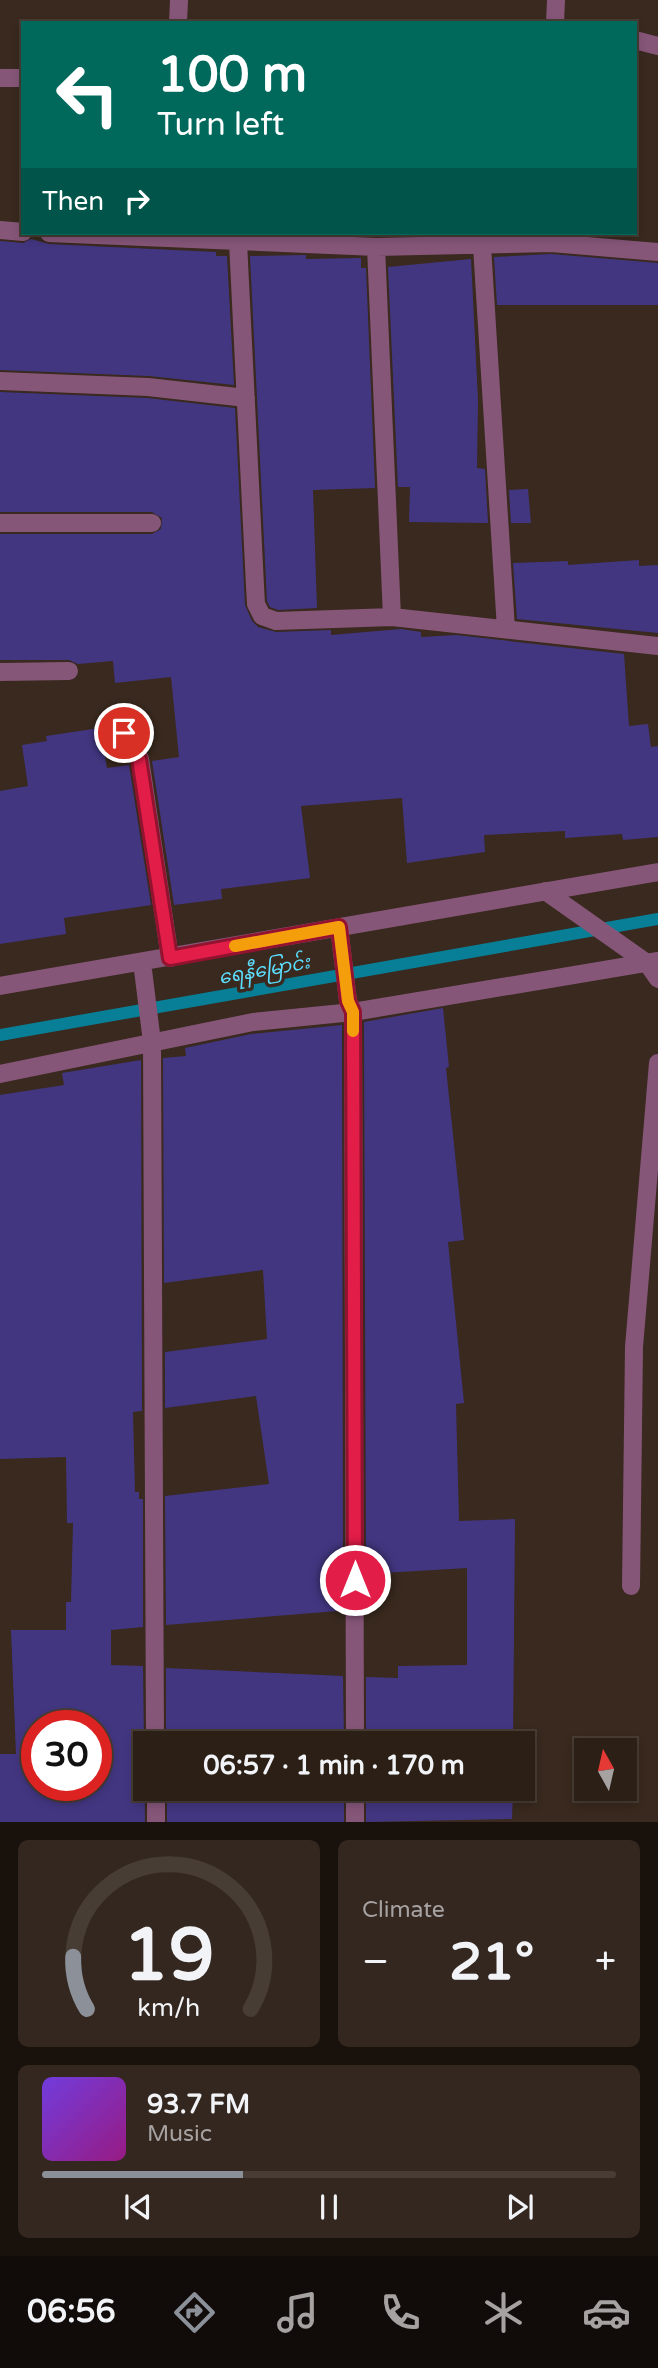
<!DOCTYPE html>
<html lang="en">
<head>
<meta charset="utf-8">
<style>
	:root { --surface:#2b1f16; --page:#33271f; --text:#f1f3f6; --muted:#a6a2a1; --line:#473d35; --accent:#8c9099 }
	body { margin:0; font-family:"Varela Round","Noto Sans Myanmar",sans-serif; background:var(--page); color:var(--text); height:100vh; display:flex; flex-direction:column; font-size:26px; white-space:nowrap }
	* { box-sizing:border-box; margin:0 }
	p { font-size:23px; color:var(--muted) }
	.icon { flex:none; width:38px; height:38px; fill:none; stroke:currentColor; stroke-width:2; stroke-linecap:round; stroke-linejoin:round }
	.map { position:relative; height:1822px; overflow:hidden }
	.panel { display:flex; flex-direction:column; gap:18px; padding:18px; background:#18110c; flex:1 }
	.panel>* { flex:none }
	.guide { position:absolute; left:21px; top:21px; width:616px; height:214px; border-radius:0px; box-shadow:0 4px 10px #0003,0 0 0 2px var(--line); background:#00695c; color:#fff; overflow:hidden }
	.needle { width:46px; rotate:352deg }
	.controls { position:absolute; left:574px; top:1738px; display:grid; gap:14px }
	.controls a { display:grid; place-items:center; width:63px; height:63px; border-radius:0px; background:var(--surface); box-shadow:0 4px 10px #0003,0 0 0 2px var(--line); font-size:35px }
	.speed { position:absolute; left:21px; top:1710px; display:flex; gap:14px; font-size:35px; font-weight:700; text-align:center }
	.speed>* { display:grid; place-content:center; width:91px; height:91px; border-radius:50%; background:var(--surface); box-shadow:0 4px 10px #0003,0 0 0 2px var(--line); line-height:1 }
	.speed .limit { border:10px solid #d22; background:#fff; color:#111 }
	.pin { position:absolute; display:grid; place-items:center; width:60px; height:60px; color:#fff; margin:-30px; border:4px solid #fff; border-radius:50%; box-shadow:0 2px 7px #0007 }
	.me { position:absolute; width:77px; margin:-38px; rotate:0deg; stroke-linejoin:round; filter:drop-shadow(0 0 5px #0008) }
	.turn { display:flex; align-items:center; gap:24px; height:147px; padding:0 21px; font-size:32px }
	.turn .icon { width:91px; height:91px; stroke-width:2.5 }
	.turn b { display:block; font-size:49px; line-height:60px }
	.then { display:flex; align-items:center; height:66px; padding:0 21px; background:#0003; gap:14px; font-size:26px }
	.big { font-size:52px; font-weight:700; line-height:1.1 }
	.panel .widget { flex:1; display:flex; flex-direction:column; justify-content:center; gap:10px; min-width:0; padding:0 24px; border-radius:10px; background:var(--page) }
	.panel .dial { align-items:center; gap:0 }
	.dial svg { height:182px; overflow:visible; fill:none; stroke:var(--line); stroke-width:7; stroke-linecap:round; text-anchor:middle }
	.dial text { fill:var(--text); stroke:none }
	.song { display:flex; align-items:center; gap:21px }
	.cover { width:84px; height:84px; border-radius:10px; background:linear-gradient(135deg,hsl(260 70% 55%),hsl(310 70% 35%)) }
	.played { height:7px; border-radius:4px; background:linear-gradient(90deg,var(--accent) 35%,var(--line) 35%) }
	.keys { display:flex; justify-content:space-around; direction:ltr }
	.heat { display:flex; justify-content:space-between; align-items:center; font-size:38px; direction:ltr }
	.panel .tiles { flex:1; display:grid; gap:18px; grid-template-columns:1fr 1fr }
	.widget:last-child { grid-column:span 2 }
	.trip { position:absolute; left:133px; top:1731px; width:402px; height:70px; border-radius:0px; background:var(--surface); box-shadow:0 4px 10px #0003,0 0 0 2px var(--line); font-weight:700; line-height:70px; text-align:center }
	.menu { display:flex; height:112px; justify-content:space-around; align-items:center; background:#110c09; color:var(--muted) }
	.menu .icon { width:49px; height:49px }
	.menu .selected { color:var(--accent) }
	.menu b { font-size:32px; color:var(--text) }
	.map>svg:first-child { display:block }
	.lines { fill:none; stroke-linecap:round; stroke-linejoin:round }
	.stream { stroke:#087f96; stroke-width:12 }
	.building { fill:#433681; fill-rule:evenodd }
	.minor { stroke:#865679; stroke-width:18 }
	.route-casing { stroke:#92132f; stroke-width:18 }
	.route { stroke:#e11d48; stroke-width:12 }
	.slow { stroke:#f59e0b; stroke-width:12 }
	.labels { text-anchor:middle; stroke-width:7; stroke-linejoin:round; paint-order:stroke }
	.water-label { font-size:19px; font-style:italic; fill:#5cddfd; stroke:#39291e }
</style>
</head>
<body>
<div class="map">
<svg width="658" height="1822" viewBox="0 0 658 1822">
	<rect width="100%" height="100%" fill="#39291e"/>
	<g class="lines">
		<path class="stream" d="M0,1035L658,919"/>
	</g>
	<path class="building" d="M31,239L49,244L216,252V256H227L234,385L149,376L0,370V241L23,243Z
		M551,254L658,263V305H497L494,257Z
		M306,255V259L361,258V268H366L375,488L313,490L317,608L278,610L270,607L267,601L250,256Z
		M471,259L478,400L477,468L485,469L488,523L409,522L410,487H398L388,267Z
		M0,392L147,398L235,408L245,605L252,621L258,627L276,632L331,630V635L401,629L421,632V637L456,635L624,654L629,726L648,724L651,747L658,746V837L623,840L622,834L565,838V831L484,835L485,852L407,863L402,798L301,806L310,878L221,889L222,899L174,905L152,761L179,757L171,677L115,683L113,661L78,664L69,660H0V534H152L161,529L162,518L152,512H0Z
		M528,489L531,523H511L509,490Z
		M639,560V566L658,565V633L517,619L513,563L568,561V565Z
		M100,728L107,768L129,765L151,905L64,918L66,934L0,944V791L28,786L22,745L47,741L46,736Z
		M443,1008L449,1067L446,1068L464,1240L448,1242L464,1403L456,1404L459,1521L515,1519L513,1743H366V1677L398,1678V1666L467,1665V1568L366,1574L364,1022Z
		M342,1025L343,1575H336L338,1611L166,1625L165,1496L269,1484L256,1396L165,1408V1352L267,1339L263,1270L164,1283L163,1058L186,1056L185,1048L251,1034Z
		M141,1060L142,1411L133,1412L135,1492H139V1499H143V1627L111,1630V1665L143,1666L145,1822H0V1754H16L11,1630H66V1602H71L73,1523H67L66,1457L0,1459V1095L64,1085L62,1073ZM37,1726H96V1785H37Z
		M166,1668L343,1676L344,1743H166Z
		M167,1788H344V1822H167Z
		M366,1788H513L512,1819L366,1822Z"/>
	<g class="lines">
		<path class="minor" d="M178,23L179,0
			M555,23L556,0
			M635,40L658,46
			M0,78H23
			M0,230L23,232
			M49,233L376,247L551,243V233
			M238,242L255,586L256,604L262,616L276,621L392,617L658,646
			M551,243L658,252
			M482,246L506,629
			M376,247L392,617
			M0,381L148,387L246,398
			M0,523H152
			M0,672L69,671
			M124,733L140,759L170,958
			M545,891L647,963L658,979
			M339,927L348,1001L353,1012L355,1743
			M142,962L152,1042L155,1743
			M0,986L658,872
			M0,1074L253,1022L353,1012L658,961
			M631,1586L634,1347L658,1063
			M156,1788V1822
			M355,1788V1822"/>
	</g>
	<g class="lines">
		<defs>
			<path id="route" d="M124,733L139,759L170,958L339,927L348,1001L353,1012L355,1580"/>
		</defs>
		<use href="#route" class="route-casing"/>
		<use href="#route" class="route"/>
		<path class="slow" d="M235,946L339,927L348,1001L353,1012V1031"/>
	</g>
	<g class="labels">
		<g class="water-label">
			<text transform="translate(264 969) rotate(-10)" y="7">ရေနီမြောင်း</text>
		</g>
	</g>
</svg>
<div class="controls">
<a><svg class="needle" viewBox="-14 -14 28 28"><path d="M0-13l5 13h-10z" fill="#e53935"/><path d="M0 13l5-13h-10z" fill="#a6a2a1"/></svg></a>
</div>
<div class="speed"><div class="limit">30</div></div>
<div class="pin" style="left:124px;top:733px;background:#d93025"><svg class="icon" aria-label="arrive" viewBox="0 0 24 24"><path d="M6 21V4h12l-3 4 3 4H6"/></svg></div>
<svg class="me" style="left:355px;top:1580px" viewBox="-20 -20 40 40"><circle r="17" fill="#e11d48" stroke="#fff" stroke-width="3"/><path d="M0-11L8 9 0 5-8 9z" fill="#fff"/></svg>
<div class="trip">06:57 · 1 min · 170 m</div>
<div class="guide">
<div class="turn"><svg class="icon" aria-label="left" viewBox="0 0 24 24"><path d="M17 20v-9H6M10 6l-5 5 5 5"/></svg><div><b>100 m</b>Turn left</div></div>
<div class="then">Then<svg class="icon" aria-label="right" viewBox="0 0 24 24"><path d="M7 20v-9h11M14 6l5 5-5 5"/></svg></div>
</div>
</div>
<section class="panel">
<div class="tiles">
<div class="widget dial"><svg viewBox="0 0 100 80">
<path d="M14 69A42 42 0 1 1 86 69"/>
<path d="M14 69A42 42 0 0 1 8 46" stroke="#8c9099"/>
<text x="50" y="56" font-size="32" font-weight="700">19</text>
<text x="50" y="72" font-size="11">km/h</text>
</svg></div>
<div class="widget"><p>Climate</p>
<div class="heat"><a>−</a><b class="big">21°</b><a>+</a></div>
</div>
<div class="widget">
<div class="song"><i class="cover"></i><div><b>93.7 FM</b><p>Music</p></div></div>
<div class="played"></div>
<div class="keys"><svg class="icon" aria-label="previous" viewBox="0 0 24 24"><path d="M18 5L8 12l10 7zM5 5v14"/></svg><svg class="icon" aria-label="pause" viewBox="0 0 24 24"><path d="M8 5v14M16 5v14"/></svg><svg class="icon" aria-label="next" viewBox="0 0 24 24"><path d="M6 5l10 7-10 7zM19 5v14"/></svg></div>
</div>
</div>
</section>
<nav class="menu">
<b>06:56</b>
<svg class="icon selected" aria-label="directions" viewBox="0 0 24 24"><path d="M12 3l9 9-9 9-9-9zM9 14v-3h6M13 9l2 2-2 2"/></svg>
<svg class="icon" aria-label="music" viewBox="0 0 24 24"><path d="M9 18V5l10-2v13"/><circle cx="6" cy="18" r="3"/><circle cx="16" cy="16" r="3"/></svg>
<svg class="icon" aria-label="phone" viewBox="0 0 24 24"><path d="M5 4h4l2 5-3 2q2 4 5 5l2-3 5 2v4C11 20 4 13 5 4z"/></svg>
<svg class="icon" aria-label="climate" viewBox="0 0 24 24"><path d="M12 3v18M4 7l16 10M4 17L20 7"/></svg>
<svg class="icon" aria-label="car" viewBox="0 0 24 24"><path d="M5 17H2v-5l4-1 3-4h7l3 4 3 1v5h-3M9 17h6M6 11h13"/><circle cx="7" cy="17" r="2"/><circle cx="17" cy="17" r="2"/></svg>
</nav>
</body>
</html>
